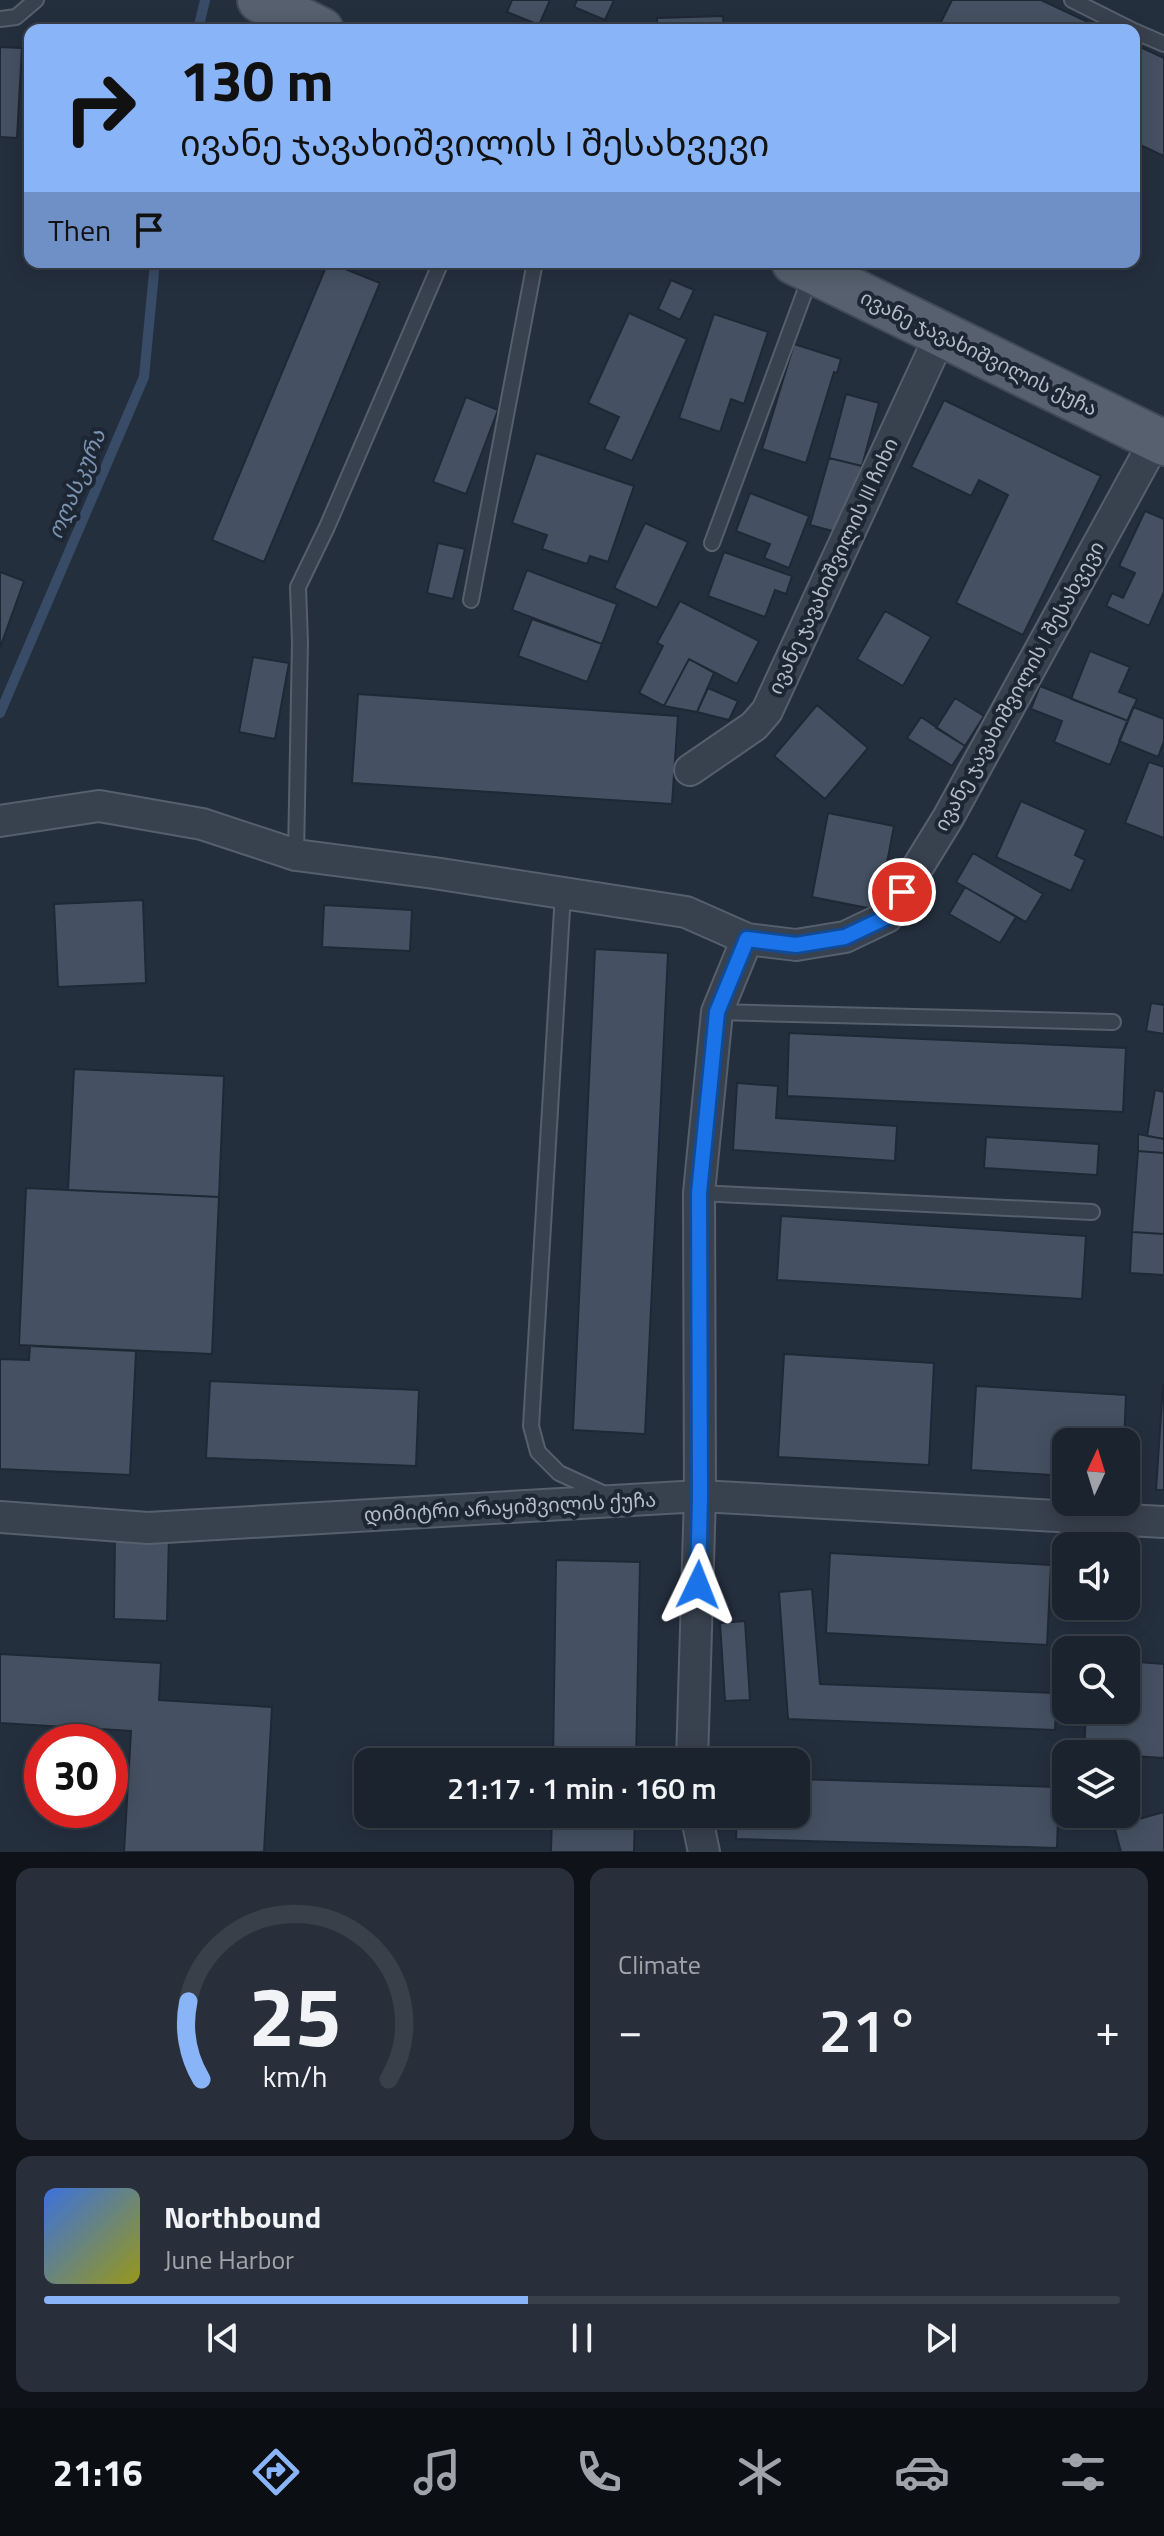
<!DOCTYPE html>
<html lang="en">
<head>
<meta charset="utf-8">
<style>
	:root { --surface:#1b232e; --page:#282f3a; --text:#f1f3f6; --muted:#a0a4aa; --line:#39404a; --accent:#8ab4f8 }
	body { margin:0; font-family:"Titillium Web","Noto Sans Georgian",sans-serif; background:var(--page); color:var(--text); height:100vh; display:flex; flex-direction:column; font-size:30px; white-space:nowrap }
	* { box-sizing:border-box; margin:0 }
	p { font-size:26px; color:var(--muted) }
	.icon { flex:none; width:44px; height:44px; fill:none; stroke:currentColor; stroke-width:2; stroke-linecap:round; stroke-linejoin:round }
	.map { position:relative; height:1852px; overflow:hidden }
	.sheet { display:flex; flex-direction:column; gap:16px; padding:16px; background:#0f1319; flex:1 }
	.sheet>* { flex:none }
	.banner { position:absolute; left:24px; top:24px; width:1116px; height:244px; border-radius:16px; box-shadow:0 4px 20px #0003,0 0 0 2px var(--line); background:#8ab4f8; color:#111; overflow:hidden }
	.needle { width:52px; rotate:4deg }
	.fabs { position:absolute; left:1052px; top:1428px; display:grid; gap:16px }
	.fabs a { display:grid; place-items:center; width:88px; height:88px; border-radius:16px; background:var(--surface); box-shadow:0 4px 20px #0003,0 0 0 2px var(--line); font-size:40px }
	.speed { position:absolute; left:24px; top:1724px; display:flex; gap:16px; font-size:40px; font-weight:700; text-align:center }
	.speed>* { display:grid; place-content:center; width:104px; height:104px; border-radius:50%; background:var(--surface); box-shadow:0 4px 20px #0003,0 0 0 2px var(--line); line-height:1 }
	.speed .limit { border:12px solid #d22; background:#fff; color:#111 }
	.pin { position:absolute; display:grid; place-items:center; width:68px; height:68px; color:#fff; margin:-34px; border:4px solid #fff; border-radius:50%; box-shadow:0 2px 8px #0007 }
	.me { position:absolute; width:88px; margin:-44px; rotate:2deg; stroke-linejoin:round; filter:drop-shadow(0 0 6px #0008) }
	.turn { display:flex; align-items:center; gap:28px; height:168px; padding:0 24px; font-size:36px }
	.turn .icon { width:104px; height:104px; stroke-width:2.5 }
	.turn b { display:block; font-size:56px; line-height:68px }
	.then { display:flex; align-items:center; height:76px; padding:0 24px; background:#0003; gap:16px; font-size:30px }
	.big { font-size:60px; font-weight:600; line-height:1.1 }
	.sheet .widget { flex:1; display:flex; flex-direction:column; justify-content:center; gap:12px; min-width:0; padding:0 28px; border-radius:16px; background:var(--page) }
	.sheet .dial { align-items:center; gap:0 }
	.dial svg { height:208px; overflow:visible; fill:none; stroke:var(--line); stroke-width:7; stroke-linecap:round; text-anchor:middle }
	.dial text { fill:var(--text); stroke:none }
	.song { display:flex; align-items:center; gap:24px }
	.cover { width:96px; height:96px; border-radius:12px; background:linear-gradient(135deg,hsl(220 70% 55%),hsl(60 70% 35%)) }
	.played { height:8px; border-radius:4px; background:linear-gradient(90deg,var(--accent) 45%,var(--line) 45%) }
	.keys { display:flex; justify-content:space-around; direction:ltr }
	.heat { display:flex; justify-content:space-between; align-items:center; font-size:44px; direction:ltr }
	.sheet .tiles { flex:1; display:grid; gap:16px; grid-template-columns:1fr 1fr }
	.widget:last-child { grid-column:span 2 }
	.trip { position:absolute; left:354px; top:1748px; width:456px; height:80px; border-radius:16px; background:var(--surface); box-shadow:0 4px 20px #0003,0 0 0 2px var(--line); font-weight:600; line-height:80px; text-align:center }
	.menu { display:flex; height:128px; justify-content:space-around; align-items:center; background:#0b0e12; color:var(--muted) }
	.menu .icon { width:56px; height:56px }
	.menu .active { color:var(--accent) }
	.menu b { font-size:36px; color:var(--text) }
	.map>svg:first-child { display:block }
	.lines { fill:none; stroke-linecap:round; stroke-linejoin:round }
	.stream { stroke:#394c67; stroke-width:10 }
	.building { fill:#455162; stroke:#1f2835; stroke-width:2 }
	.service-casing { stroke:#565f6c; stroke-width:18 }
	.minor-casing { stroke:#565f6c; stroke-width:34 }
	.primary-casing { stroke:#414a57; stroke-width:48 }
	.service { stroke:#38414e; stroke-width:14 }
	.minor { stroke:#38414e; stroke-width:30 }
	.primary { stroke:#56606e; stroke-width:44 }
	.route-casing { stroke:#114b97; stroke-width:20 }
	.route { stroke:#1a73e8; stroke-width:14 }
	.labels { text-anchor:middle; stroke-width:8; stroke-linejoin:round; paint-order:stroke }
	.street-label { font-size:20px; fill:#b4bcc9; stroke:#1d2633 }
	.water-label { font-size:22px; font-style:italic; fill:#7c92b1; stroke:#1d2633 }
</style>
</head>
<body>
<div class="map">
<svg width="1164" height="1852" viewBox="0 0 1164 1852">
	<rect width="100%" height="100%" fill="#242f3e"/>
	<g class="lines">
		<path class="stream" d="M198,30L205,0
			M0,713L144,377L155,262"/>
	</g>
	<path class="building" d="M512,0H550L539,25L507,12Z
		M577,0H614L605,20L574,7Z
		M952,0H1041L1105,30H937Z
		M723,16L724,30H657V18Z
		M1134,44L1164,58V156L1134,142Z
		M0,47L22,48L17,138L0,137Z
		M328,262L380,283L264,562L212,540Z
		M671,280L694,290L680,320L658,309Z
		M629,313L687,339L632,461L604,449L619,417L588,403Z
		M714,314L768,332L744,404L731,399L720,432L679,418Z
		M794,344L841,359L837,373L834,372L806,463L762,449Z
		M846,394L879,403L862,466L829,458Z
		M466,397L498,410L466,494L433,482Z
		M944,400L1101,476L1023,635L956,603L1008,495L979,480L971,496L911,467Z
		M536,453L634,486L608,562L590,556L587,564L542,549L547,535L512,523Z
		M829,458L862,466L844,534L810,525Z
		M750,493L809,516L789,568L764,558L770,544L736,531Z
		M1145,511L1164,519V592L1149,626L1106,606L1112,593L1123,598L1135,573L1119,566Z
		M645,523L688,542L657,608L614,588Z
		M438,543L465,549L453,599L427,593Z
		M724,552L792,576L786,594L775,590L765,617L708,596Z
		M527,570L617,604L602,644L512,610Z
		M0,572L24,581L0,648Z
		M680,601L759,641L737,684L689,659L664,706L639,693L663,646L657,643Z
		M885,611L931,637L903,686L857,659Z
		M532,619L602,644L587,682L518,656Z
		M1090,651L1130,667L1119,692L1137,699L1128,721L1071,699Z
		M253,657L289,663L275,739L239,732Z
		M689,659L714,673L697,712L664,706Z
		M1040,686L1128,721L1110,765L1054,742L1062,721L1031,709Z
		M708,688L738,701L729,720L697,712Z
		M358,694L678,716L672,804L352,783Z
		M955,698L984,716L965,746L936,728Z
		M817,705L868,748L825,799L774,756Z
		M1133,707L1164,719V741L1158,757L1119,741Z
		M921,717L965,746L952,766L907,738Z
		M1149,762L1164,767V838L1125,823Z
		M1021,801L1086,830L1075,855L1085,860L1071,891L996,857Z
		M828,813L894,826L878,910L812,897Z
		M973,853L1043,894L1026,922L956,882Z
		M965,887L1016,917L1000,943L949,914Z
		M143,900L146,983L58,987L54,904Z
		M324,905L412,910L410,951L322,947Z
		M595,949L668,953L645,1434L573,1430Z
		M1151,1003L1164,1005V1034L1146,1031Z
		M789,1033L1126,1048L1123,1112L787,1096Z
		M74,1069L224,1076L219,1197L68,1190Z
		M737,1083L778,1086L776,1118L897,1126L895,1161L733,1150Z
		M1155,1090L1164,1092V1139L1147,1136Z
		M1138,1134L1164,1139V1153L1138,1151Z
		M986,1137L1099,1144L1097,1175L984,1168Z
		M1138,1151L1164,1153V1234L1132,1232Z
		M26,1188L219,1197L212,1354L19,1345Z
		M781,1216L1086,1236L1082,1299L777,1280Z
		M1132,1232L1164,1234V1275L1130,1273Z
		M30,1346L136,1351L130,1475L0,1469V1359L29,1360Z
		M784,1354L934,1363L929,1465L778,1457Z
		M210,1381L419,1390L416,1466L206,1458Z
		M1163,1385H1164V1490H1156Z
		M976,1386L1126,1395L1124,1442H1066V1476L971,1470Z
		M115,1533L169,1534L167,1621L114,1619Z
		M830,1553L1051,1565L1047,1645L826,1633Z
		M556,1560L640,1562L636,1762H553Z
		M812,1589L820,1684L1057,1693L1055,1730L788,1719L779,1592Z
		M745,1621L750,1700L725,1701L720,1623Z
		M0,1654L161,1663L159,1700L272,1707L264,1852H124L131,1731L0,1723Z
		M1126,1661L1164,1664V1758L1084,1753L1086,1710H1126Z
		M796,1779L1059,1787L1057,1848L736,1839L737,1814H796Z
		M1164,1812V1852H1121L1114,1826Z
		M552,1814H635L634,1852H551Z"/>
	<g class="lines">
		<defs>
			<path id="service" d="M1072,0L1132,30
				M0,19L16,17L36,0
				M1134,31L1164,44
				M712,543L811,275
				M471,600L535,262
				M296,855L300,642L298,587L327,527L441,262
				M563,893L531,1426L538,1452L559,1473L607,1495
				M717,1012L1113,1022
				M699,1193L1092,1212"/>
			<path id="minor" d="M690,770L754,726L767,711L941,334
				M0,821L99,806L202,824L296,855L434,873L686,912L747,939
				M0,1517L148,1528L700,1496L1164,1522
				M692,1762L700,1496L699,1193L717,1012L747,939L796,945L845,937L887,917L948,818L1156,439
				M696,1814L704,1852"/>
			<path id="primary" d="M260,0L321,30
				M794,262L1164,443"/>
		</defs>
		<use href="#service" class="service-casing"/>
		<use href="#minor" class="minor-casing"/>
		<use href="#primary" class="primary-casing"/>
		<use href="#service" class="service"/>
		<use href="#minor" class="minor"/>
		<use href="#primary" class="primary"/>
	</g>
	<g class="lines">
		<defs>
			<path id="route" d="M698,1585L700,1496L699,1193L717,1012L747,939L796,945L845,937L887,917L902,892"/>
		</defs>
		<use href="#route" class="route-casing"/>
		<use href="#route" class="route"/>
	</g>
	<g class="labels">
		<g class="street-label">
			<text transform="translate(979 353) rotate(26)" y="7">ივანე ჯავახიშვილის ქუჩა</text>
			<text transform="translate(833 566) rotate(-65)" y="7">ივანე ჯავახიშვილის III ჩიხი</text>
			<text transform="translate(1019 686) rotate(-61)" y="7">ივანე ჯავახიშვილის I შესახვევი</text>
			<text transform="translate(510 1507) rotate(-3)" y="7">დიმიტრი არაყიშვილის ქუჩა</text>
		</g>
		<g class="water-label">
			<text transform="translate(76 484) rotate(-67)" y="8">ოღასკურა</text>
		</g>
	</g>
</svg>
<div class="fabs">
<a><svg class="needle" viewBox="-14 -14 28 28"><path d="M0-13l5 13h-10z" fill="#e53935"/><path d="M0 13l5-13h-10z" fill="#a0a4aa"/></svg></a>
<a><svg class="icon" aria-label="sound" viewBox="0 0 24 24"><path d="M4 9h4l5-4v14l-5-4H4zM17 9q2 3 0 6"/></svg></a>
<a><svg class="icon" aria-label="search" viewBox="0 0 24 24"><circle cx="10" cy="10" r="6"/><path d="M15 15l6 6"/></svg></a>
<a><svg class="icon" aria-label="layers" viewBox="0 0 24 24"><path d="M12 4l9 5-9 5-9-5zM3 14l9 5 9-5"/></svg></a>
</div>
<div class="speed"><div class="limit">30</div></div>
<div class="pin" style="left:902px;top:892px;background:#d93025"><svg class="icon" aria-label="arrive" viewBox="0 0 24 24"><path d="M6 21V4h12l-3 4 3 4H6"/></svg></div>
<svg class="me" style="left:698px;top:1585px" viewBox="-20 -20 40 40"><path d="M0-17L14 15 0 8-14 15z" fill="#1a73e8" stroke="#fff" stroke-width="4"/></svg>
<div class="trip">21:17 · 1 min · 160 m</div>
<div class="banner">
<div class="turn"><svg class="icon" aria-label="right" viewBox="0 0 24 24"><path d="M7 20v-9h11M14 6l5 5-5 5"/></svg><div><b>130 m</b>ივანე ჯავახიშვილის I შესახვევი</div></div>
<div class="then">Then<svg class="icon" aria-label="arrive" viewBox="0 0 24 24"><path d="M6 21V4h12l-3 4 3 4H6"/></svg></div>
</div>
</div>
<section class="sheet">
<div class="tiles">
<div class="widget dial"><svg viewBox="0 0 100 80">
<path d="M14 69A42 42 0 1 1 86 69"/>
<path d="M14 69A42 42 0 0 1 9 39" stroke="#8ab4f8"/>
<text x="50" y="56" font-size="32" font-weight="700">25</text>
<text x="50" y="72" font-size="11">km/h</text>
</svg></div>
<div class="widget"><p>Climate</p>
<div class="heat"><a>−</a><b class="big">21°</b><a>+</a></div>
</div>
<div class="widget">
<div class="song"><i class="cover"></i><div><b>Northbound</b><p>June Harbor</p></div></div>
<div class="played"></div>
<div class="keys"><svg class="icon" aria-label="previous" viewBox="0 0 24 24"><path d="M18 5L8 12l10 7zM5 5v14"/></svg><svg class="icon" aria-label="pause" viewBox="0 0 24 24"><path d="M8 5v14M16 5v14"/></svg><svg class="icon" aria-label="next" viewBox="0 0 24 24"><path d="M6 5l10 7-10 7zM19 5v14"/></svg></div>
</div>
</div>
</section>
<nav class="menu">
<b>21:16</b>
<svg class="icon active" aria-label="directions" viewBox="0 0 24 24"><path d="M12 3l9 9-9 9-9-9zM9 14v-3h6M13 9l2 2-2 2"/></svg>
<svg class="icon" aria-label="music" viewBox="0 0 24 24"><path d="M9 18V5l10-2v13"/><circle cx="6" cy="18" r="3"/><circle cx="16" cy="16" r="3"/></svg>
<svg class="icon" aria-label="phone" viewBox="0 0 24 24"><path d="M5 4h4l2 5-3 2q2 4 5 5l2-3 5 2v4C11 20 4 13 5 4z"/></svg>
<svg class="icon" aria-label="climate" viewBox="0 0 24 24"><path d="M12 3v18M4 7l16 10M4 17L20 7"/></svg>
<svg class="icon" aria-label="car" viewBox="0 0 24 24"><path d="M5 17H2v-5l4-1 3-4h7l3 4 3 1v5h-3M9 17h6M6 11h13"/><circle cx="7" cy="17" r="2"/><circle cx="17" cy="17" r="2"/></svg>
<svg class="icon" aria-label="filters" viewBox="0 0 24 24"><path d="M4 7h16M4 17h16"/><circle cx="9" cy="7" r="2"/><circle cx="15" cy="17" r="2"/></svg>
</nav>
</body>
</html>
